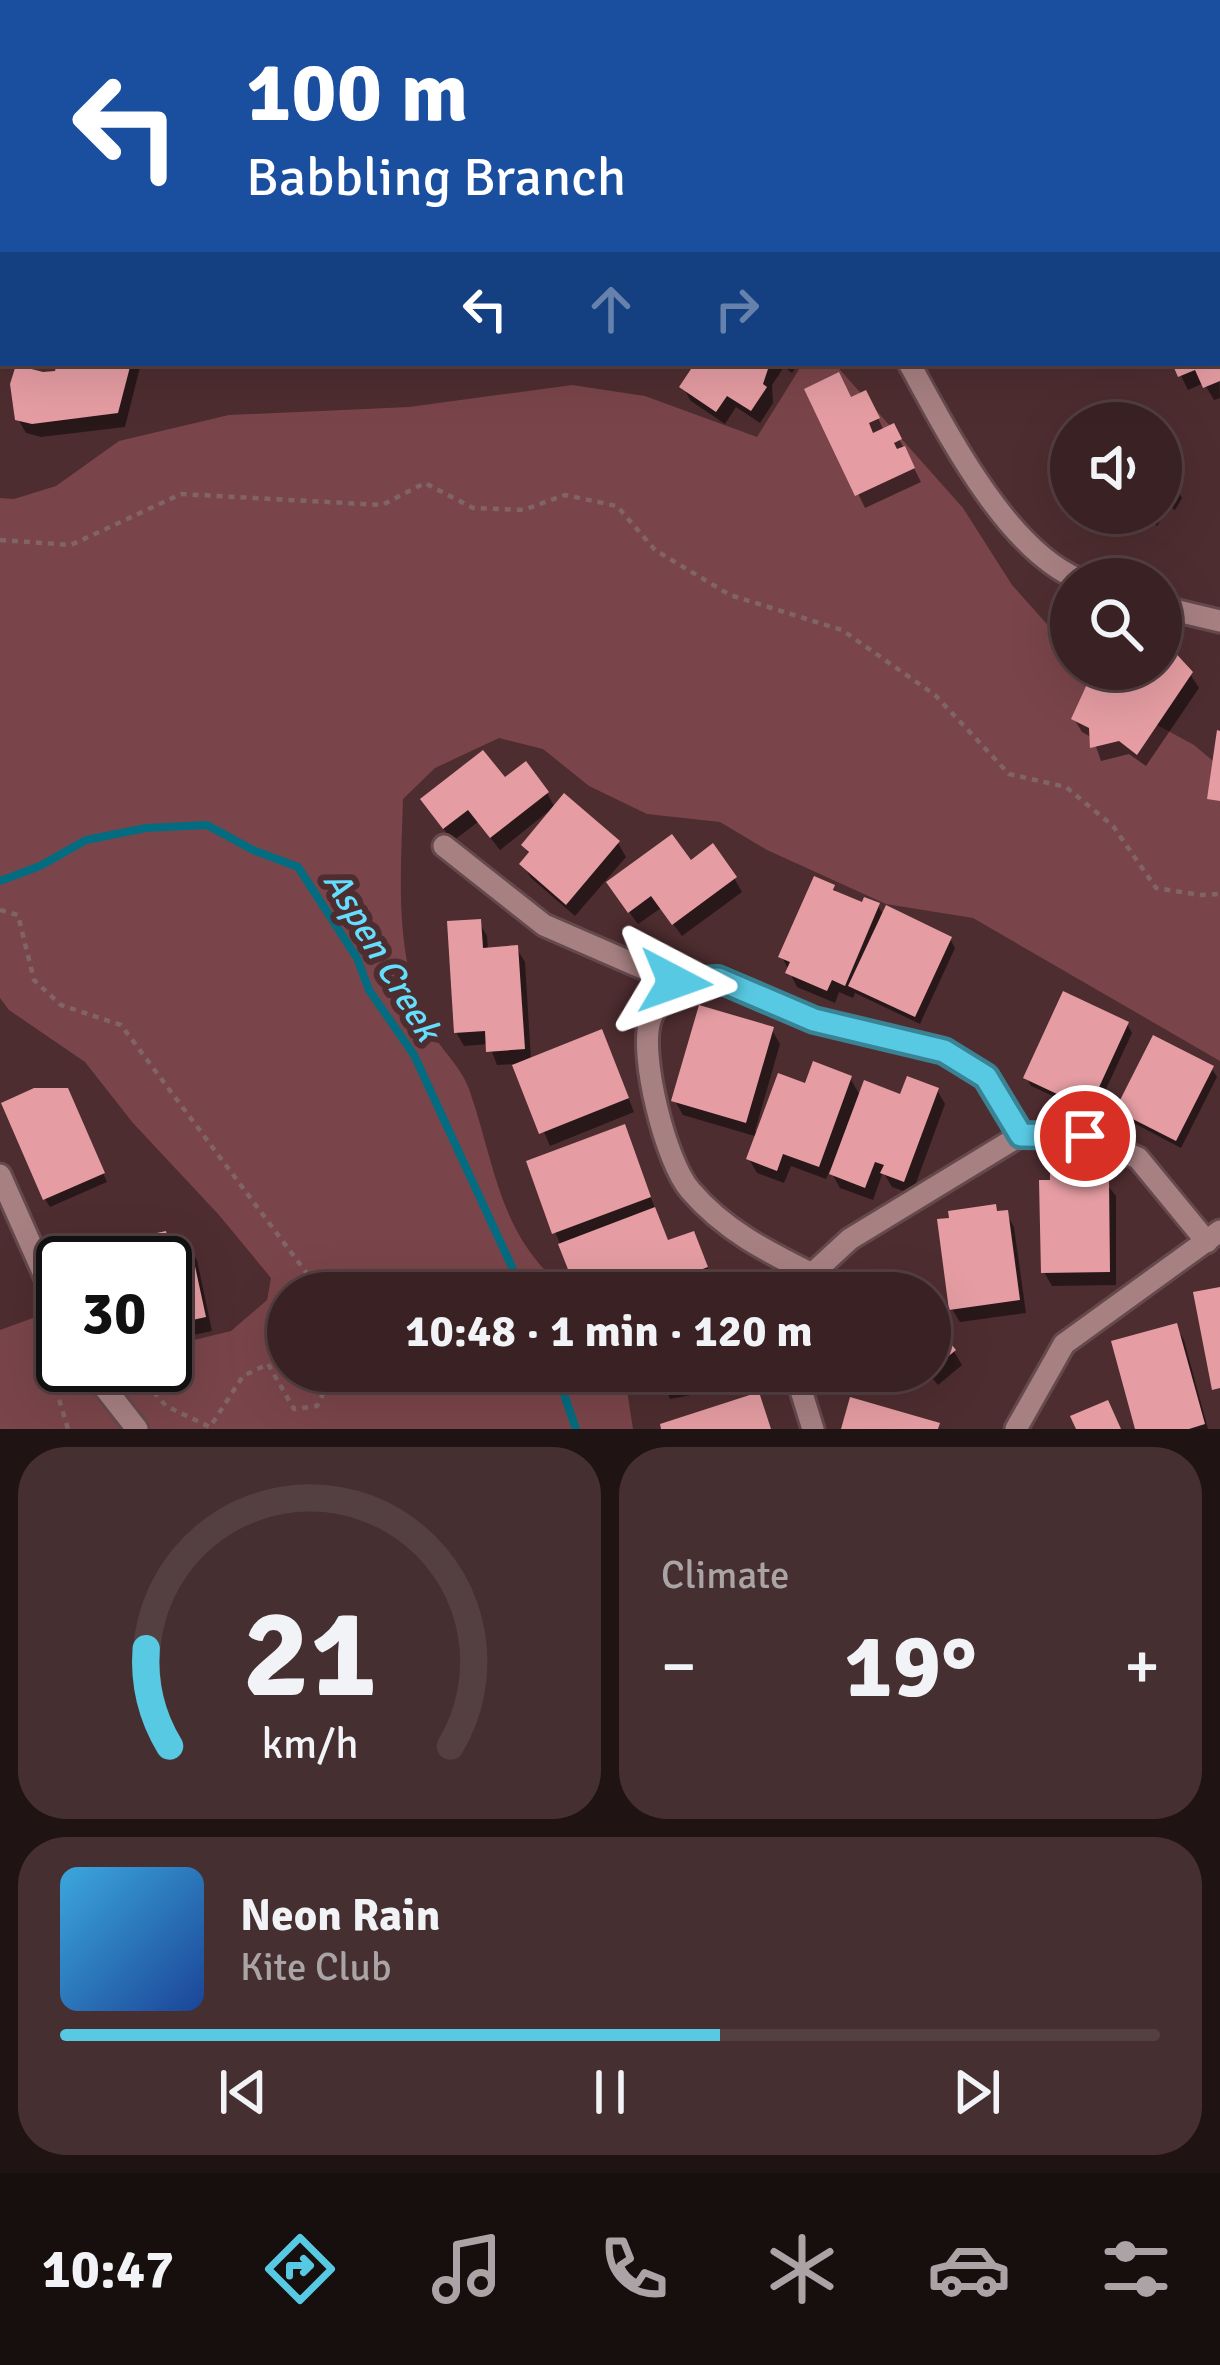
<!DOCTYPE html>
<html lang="en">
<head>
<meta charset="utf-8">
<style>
	:root { --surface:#3a2224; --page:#452f31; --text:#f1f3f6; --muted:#aba4a6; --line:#543f41; --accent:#58c9e3 }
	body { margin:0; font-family:Signika,sans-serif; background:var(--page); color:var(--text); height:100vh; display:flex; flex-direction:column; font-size:45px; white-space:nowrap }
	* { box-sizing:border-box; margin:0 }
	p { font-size:39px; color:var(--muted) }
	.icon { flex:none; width:66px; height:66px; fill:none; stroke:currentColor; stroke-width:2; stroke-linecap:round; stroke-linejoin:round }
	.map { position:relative; height:1429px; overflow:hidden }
	.sheet { display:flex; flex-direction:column; gap:18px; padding:18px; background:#201314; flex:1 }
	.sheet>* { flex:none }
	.guide { position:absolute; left:0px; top:0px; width:1221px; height:366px; box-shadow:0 12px 48px #0002,0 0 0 3px var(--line); background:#1a4fa0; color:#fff; overflow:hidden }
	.tools { position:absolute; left:1050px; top:402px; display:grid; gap:24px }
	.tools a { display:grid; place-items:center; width:132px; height:132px; border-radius:50%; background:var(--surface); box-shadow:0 12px 48px #0002,0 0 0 3px var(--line); font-size:60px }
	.speed { position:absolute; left:36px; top:1236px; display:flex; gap:24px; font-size:60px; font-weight:700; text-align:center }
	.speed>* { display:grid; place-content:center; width:156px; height:156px; border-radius:50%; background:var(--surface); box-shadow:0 12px 48px #0002,0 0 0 3px var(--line); line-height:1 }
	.speed .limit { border:6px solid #111; border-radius:18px; background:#fff; color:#111 }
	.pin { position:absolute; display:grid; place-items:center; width:102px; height:102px; color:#fff; margin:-51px; border:6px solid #fff; border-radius:50%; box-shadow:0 3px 12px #0007 }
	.me { position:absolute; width:132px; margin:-66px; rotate:94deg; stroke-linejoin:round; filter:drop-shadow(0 0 9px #0008) }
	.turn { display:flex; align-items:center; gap:42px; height:252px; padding:0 48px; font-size:54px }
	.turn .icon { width:156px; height:156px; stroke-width:2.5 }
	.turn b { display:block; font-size:84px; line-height:102px }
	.lanes { display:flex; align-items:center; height:114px; padding:0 48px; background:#0003; justify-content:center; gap:60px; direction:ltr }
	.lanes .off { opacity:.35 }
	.big { font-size:90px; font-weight:700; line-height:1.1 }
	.sheet .widget { flex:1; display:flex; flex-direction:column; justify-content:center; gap:18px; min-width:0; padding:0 42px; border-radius:48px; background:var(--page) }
	.sheet .dial { align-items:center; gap:0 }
	.dial svg { height:312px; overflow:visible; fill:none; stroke:var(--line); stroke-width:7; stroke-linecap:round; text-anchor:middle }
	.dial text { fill:var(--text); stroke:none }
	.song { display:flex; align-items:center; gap:36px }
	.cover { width:144px; height:144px; border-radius:18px; background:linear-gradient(135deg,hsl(200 70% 55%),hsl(220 70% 35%)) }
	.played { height:12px; border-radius:6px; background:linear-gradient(90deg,var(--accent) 60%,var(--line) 60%) }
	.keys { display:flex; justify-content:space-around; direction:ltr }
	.heat { display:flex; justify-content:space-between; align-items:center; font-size:66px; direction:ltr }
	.sheet .tiles { flex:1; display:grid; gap:18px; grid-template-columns:1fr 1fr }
	.widget:last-child { grid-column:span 2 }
	.trip { position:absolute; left:267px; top:1272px; width:684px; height:120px; border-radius:60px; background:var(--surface); box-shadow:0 12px 48px #0002,0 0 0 3px var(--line); font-weight:700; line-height:120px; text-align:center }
	.tab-bar { display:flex; height:192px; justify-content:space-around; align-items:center; background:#170e0e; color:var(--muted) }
	.tab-bar .icon { width:84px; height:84px }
	.tab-bar .selected { color:var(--accent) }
	.tab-bar b { font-size:54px; color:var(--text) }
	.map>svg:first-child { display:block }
	.green { fill:#7a454a }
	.shadow { fill:#0007 }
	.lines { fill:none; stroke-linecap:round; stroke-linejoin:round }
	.stream { stroke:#046c80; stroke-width:8 }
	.building { fill:#e59da3 }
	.minor-casing { stroke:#65494d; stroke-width:27 }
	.path { stroke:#816466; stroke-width:4.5; stroke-dasharray:6 6; stroke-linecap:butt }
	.minor { stroke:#a78082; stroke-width:21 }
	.route-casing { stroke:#398394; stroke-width:30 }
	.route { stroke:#58c9e3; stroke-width:21 }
	.labels { text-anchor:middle; stroke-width:12; stroke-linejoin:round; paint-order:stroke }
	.water-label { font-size:36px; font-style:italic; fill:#63defc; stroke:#4e2d30 }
</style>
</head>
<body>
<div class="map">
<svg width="1220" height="1429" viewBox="0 0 1220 1429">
	<rect width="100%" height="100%" fill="#4e2d30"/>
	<path class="green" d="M803,363H834L963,508L1012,585L1071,651V669H1085L1109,699L1194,745L1220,767V1061L973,918L886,904L767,850L720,822L647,814L589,786L543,749L499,738L435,768L403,799C401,874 393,959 429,1028C440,1049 461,1066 469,1089C497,1169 498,1237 570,1293H288V1371H624L633,1429H0V1330L63,1307V1365H165V1347L231,1331L267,1300L271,1278L219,1215L133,1123L85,1062L9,1010L0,998V498L14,499L56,486L119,441L229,415L409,407L572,385L645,396L757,437Z"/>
	<path class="shadow" d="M502,0H536L537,3H503Z
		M1218,179H1220V270L1218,268Z
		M1218,326L1220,398L1214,400L1204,383L1188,390L1175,363H1218Z
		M60,363H141L125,427L41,437L26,433L18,419L43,375L58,373Z
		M686,363H799L792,373L784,367L772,385L773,403L760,423L736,407L725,424L691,401L683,387L693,371Z
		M808,390L873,407L884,431L893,427L921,482L865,508Z
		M1161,457L1173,473L1170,477L1182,498L1175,510L1169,506L1157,526L1138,513H1161Z
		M1161,661L1190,674L1199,688L1146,766L1129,754L1101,761L1093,738L1082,732L1074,719L1097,669H1124L1131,683L1139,686L1154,669H1161Z
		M504,782L547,793L555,808L618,843L626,857L575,916L531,878L523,865L530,856L524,846L549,811L500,850L478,822L453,841L432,814Z
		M690,864L734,878L742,892L682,936L661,908L638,924L618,897Z
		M833,887L838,895L864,906H878L884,916L950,939L955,948L920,1024L855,993L853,998L839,992L835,1003L797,987L782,957Z
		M479,922L487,936L488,950L517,949L525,962L531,1060L608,1046L634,1112L550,1146L515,1064L497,1065L489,1044L464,1046L456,1032Z
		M1127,1024L1132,1033L1094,1115L1031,1086L1026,1077Z
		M772,1030L780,1044L755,1131L759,1132L807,1087L850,1078L861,1097H902L937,1090L945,1104L912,1194L892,1187L883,1172L873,1200L840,1188L830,1170L826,1179L791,1166L784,1183L757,1173L749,1159L758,1137L683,1115L675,1101Z
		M1212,1069L1217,1077L1181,1148L1124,1118L1118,1109Z
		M71,1100L107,1182L50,1207L45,1199Z
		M623,1128L669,1243L700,1248L713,1281L682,1293H607L605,1286L582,1293L555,1232Z
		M1099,1174L1116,1196V1285L1052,1286L1044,1272Z
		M995,1207L999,1214L1006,1213L1014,1227L1026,1313L960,1322L952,1309Z
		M165,1234L174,1250L189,1246L197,1260L212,1331L165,1341V1263H103Z
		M930,1311L962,1365L938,1385L930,1375L915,1387L911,1382L902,1390L886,1371H930Z
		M1176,1326L1184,1340L1208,1429H1138L1115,1343Z
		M659,1371H757L758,1374L747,1377L748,1384L736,1387L732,1380L712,1384L713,1391L670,1399Z"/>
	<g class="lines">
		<path class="stream" d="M0,881L40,866L86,840L146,828L207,825L253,850L298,867L357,958L369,990L414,1055L524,1293
			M556,1371L576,1429"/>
	</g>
	<path class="building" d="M57,363H131L118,413L32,424L15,420L10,384L16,365L43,372L55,371Z
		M695,363H770L763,384L767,387L751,411L727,396L716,412L679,387Z
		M1172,363H1220V381L1203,388L1195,370L1178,377Z
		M839,372L851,397L866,390L880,418L869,423L873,433L894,423L902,439L894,443L897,449L905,446L915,468L855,496L804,389Z
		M1128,412L1134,423H1106Z
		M1161,468L1172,474L1170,478L1176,482L1167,498L1161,494Z
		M1170,647L1193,672L1137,755L1119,741L1090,748L1089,728L1071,719L1094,669H1123L1120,675L1138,682L1150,669H1161V657Z
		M1217,730L1220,731V801L1207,799Z
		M483,750L505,777L526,761L549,792L490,838L468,810L443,829L420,799Z
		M564,793L620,841L566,905L519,864L529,852L521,845Z
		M672,834L691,860L713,843L737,877L672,925L651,896L628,913L606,882Z
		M814,876L835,885L833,890L862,902L864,897L880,903L845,986L832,980L827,991L785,973L790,962L778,957Z
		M886,905L952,937L915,1017L848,986Z
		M481,919L483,948L518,945L525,1049L486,1052L485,1031L454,1033L447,921Z
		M1063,991L1129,1022L1089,1109L1023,1078Z
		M699,1005L774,1027L746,1123L671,1101Z
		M602,1029L629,1098L539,1134L512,1065Z
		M1153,1035L1214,1066L1176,1141L1115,1110Z
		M813,1061L852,1076L819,1167L783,1154L777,1171L746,1159L778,1073L805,1083Z
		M907,1076L939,1088L904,1182L880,1173L884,1165L875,1162L865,1188L829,1174L864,1080L900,1094Z
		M34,1088H68L105,1173L43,1200L1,1103Z
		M625,1124L651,1197L552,1234L526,1161Z
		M1050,1171H1101V1179H1109L1110,1272L1041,1273L1039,1180H1050Z
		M996,1204L997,1211L1008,1210L1020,1300L949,1310L937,1219L949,1218L948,1211Z
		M655,1207L668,1240L694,1231L708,1267L639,1293H604L596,1273L573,1282L558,1244Z
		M166,1231L170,1247L190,1243L206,1317L165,1326V1263H100L96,1246Z
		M892,1272L909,1293H867Z
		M1220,1287V1388L1212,1390L1193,1292Z
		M930,1306L944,1323L938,1328L956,1350L930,1371Z
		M1177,1323L1205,1424L1189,1429H1135L1111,1341Z
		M656,1371H706L707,1377L659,1387Z
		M759,1392L771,1429H661L660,1424Z
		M850,1397L940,1423L938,1429H841Z
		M1108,1400L1121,1429H1076L1070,1416Z"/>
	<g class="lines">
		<defs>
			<path id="minor" d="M0,285L3,284
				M909,363C946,430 1005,548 1078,579
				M1161,607L1220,621
				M444,846L544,925L675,982
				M0,1175L63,1317
				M812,1274C766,1251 724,1230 690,1190C666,1163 639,1055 650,1021C653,1008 668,993 675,982L718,979L814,1020L944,1051L986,1077L1021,1135
				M809,1293L812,1274L850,1239L1021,1135L1086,1136L1138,1158L1207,1242
				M87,1365L137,1429
				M800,1371L799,1384L813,1429
				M1016,1429L1064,1344L1220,1231"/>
		</defs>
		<use href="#minor" class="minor-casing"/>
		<path class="path" d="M0,540L71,545L181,494L382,505L425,483L473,508L523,510L565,495L617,506L655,550L730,595L842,630L935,695L1009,774L1066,787L1113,826L1156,888L1200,895L1220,894
			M0,910L18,915L34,980L61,1005L121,1025L311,1279L315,1293
			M59,1337L44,1350L68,1429
			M130,1365L166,1406L210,1427L243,1376L268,1364L294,1409L317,1406L334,1371"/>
		<use href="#minor" class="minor"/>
	</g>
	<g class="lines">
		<defs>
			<path id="route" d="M675,982L718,979L814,1020L944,1051L986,1077L1021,1135L1085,1136"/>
		</defs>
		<use href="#route" class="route-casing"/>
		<use href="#route" class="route"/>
	</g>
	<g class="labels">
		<g class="water-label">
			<text transform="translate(383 955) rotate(59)" y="13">Aspen Creek</text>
		</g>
	</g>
</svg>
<div class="tools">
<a><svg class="icon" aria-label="sound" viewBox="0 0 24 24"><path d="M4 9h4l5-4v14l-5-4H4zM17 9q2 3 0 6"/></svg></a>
<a><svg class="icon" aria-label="search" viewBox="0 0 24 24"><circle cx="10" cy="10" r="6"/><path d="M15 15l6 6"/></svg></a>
</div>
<div class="speed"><div class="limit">30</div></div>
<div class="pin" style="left:1085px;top:1136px;background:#d93025"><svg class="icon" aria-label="arrive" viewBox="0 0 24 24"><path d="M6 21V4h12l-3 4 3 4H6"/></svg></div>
<svg class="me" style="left:675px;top:982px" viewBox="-20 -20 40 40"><path d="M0-17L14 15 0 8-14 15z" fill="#58c9e3" stroke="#fff" stroke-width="4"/></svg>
<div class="trip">10:48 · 1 min · 120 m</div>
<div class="guide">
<div class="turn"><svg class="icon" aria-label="left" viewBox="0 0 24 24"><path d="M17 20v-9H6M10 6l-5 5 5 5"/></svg><div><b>100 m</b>Babbling Branch</div></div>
<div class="lanes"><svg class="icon" aria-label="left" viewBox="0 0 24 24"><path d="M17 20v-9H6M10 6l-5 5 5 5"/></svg><svg class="icon off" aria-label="ahead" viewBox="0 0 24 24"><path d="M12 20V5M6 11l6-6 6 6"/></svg><svg class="icon off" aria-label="right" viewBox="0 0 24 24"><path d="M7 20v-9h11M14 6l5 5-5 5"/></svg></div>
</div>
</div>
<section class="sheet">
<div class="tiles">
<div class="widget dial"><svg viewBox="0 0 100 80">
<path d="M14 69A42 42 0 1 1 86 69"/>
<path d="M14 69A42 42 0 0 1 8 44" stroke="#58c9e3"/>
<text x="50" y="56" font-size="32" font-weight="700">21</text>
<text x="50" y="72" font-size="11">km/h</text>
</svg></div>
<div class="widget"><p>Climate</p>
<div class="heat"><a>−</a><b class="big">19°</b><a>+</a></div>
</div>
<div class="widget">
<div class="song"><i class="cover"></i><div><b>Neon Rain</b><p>Kite Club</p></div></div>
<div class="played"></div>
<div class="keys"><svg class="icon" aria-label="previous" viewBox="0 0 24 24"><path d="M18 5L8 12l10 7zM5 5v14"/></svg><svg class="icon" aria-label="pause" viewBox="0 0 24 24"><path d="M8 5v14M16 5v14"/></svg><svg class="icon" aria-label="next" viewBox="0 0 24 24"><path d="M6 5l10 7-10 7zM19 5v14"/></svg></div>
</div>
</div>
</section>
<nav class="tab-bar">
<b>10:47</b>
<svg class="icon selected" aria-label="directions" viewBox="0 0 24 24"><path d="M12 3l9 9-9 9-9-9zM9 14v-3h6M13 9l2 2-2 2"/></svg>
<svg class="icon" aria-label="music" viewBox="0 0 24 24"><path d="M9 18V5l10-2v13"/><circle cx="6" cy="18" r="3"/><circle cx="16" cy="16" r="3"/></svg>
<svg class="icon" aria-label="phone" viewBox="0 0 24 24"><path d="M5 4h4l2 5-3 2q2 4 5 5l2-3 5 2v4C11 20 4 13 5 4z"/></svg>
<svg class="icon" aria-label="climate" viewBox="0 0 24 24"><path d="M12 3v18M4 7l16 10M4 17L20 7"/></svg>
<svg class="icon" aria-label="car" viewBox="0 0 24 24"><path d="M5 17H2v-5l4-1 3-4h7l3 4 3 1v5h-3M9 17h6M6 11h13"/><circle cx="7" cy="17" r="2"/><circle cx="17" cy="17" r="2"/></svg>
<svg class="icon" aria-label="filters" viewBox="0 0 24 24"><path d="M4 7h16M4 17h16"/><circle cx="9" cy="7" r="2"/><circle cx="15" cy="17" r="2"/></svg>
</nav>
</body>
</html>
